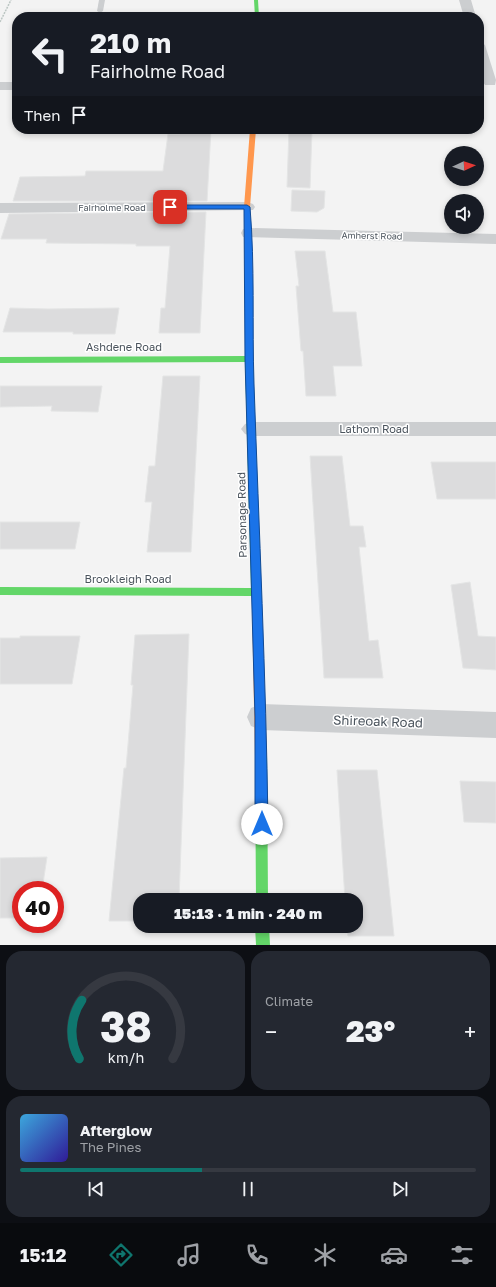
<!DOCTYPE html>
<html lang="en">
<head>
<meta charset="utf-8">
<style>
	:root { --surface:#171b24; --page:#242831; --text:#f1f3f6; --muted:#9ea1a6; --line:#363941; --accent:#0f766e }
	body { margin:0; font-family:"Golos Text",sans-serif; background:var(--page); color:var(--text); height:100vh; display:flex; flex-direction:column; font-size:15px; white-space:nowrap }
	* { box-sizing:border-box; margin:0 }
	p { font-size:13px; color:var(--muted) }
	.icon { flex:none; width:22px; height:22px; fill:none; stroke:currentColor; stroke-width:2; stroke-linecap:round; stroke-linejoin:round }
	.map { position:relative; height:945px; overflow:hidden }
	.drawer { display:flex; flex-direction:column; gap:6px; padding:6px; background:#0d0f14; flex:1 }
	.drawer>* { flex:none }
	.banner { position:absolute; left:12px; top:12px; width:472px; height:122px; border-radius:16px; box-shadow:0 2px 6px #0003; background:#171b24; color:var(--text); overflow:hidden }
	.needle { width:26px; rotate:87deg }
	.buttons { position:absolute; left:444px; top:146px; display:grid; gap:8px }
	.buttons a { display:grid; place-items:center; width:40px; height:40px; border-radius:50%; background:var(--surface); box-shadow:0 2px 6px #0003; font-size:20px }
	.speed { position:absolute; left:12px; top:881px; display:flex; gap:8px; font-size:20px; font-weight:700; text-align:center }
	.speed>* { display:grid; place-content:center; width:52px; height:52px; border-radius:50%; background:var(--surface); box-shadow:0 2px 6px #0003; line-height:1 }
	.speed .limit { border:6px solid #d22; background:#fff; color:#111 }
	.pin { position:absolute; display:grid; place-items:center; width:34px; height:34px; color:#fff; margin:-17px; border-radius:8px; box-shadow:0 2px 6px #0006 }
	.me { position:absolute; width:44px; margin:-22px; rotate:0deg; stroke-linejoin:round; filter:drop-shadow(0 0 3px #0008) }
	.turn { display:flex; align-items:center; gap:14px; height:84px; padding:0 12px; font-size:18px }
	.turn .icon { width:52px; height:52px; stroke-width:2.5 }
	.turn b { display:block; font-size:28px; line-height:34px }
	.then { display:flex; align-items:center; height:38px; padding:0 12px; background:#0003; gap:8px; font-size:15px }
	.big { font-size:30px; font-weight:800; line-height:1.1 }
	.drawer .card { flex:1; display:flex; flex-direction:column; justify-content:center; gap:6px; min-width:0; padding:0 14px; border-radius:16px; background:var(--page) }
	.drawer .dial { align-items:center; gap:0 }
	.dial svg { height:104px; overflow:visible; fill:none; stroke:var(--line); stroke-width:7; stroke-linecap:round; text-anchor:middle }
	.dial text { fill:var(--text); stroke:none }
	.song { display:flex; align-items:center; gap:12px }
	.cover { width:48px; height:48px; border-radius:6px; background:linear-gradient(135deg,hsl(200 70% 55%),hsl(250 70% 35%)) }
	.played { height:4px; border-radius:2px; background:linear-gradient(90deg,var(--accent) 40%,var(--line) 40%) }
	.keys { display:flex; justify-content:space-around; direction:ltr }
	.heat { display:flex; justify-content:space-between; align-items:center; font-size:22px; direction:ltr }
	.drawer .tiles { flex:1; display:grid; gap:6px; grid-template-columns:1fr 1fr }
	.card:last-child { grid-column:span 2 }
	.trip { position:absolute; left:133px; top:893px; width:230px; height:40px; border-radius:16px; background:var(--surface); box-shadow:0 2px 6px #0003; font-weight:800; line-height:40px; text-align:center }
	.tab-bar { display:flex; height:64px; justify-content:space-around; align-items:center; background:#090b0e; color:var(--muted) }
	.tab-bar .icon { width:28px; height:28px }
	.tab-bar .on { color:var(--accent) }
	.tab-bar b { font-size:18px; color:var(--text) }
	.map>svg:first-child { display:block }
	.building { fill:#dcdcdd; stroke:#e4e5e5 }
	.lines { fill:none; stroke-linecap:round; stroke-linejoin:round }
	.path { stroke:#bcc6c3; stroke-width:1.5; stroke-dasharray:2 1; stroke-linecap:butt }
	.lane { fill:#ccced0; fill-rule:evenodd }
	.street { fill:#ccced0; fill-rule:evenodd }
	.fast { fill:#63d668; fill-rule:evenodd }
	.slow { fill:#ff974d; fill-rule:evenodd }
	.route { fill:#1a73e8; stroke:#114b97 }
	.labels { text-anchor:middle; stroke-width:3; stroke-linejoin:round; paint-order:stroke }
	.far-street-label { font-size:9px; fill:#4b545d; stroke:#fff }
	.street-label { font-size:11px; fill:#4b545d; stroke:#fff }
	.near-street-label { font-size:13px; fill:#4b545d; stroke:#fff }
</style>
</head>
<body>
<div class="map">
<svg width="496" height="945" viewBox="0 0 496 945">
	<rect width="100%" height="100%" fill="#f3f3f3"/>
	<path class="building" d="M181,129H211L207,201H13L20,177L85,176L86,171H163L168,134H180Z
		M289,129H312L310,188L287,187Z
		M292,190L325,191L324,208L317,212L291,211Z
		M206,212L200,333H159L161,308H165L170,246H136V244L46,243L47,239H1L9,214Z
		M295,251H325L333,312H356L362,366H333L336,396H306L303,351H301L296,286H299Z
		M10,308L48,309L119,308L115,334H73V332H3Z
		M163,376H200L191,552H147L152,502H145L149,466H155Z
		M0,386H102L98,412L51,411L52,406L0,407Z
		M310,456H342L350,526H363L366,547H359L369,641L378,640L383,678H324Z
		M431,462H496V499H437Z
		M0,522H80L75,549H0Z
		M470,582L478,636L496,637V670L463,668L451,585Z
		M189,634L179,900H140V921H109L124,768H126L133,685H131L135,635Z
		M20,636H80L72,684H0V638H20Z
		M337,770H377L394,936H348L347,926H356V900H345Z
		M460,781L496,782V823L464,822Z
		M47,857L42,890H21V918H0V858Z"/>
	<g class="lines">
		<path class="path" d="M0,22L11,0"/>
		<path class="lane" d="M99,0H105L103,11L100,13L97,11Z"/>
		<path class="street" d="M459,0H471L476,17H464Z
			M479,41L485,45L496,80L495,85H485C477,73 479,55 479,41Z
			M0,82H17V90H0Z
			M247,202L253,204L255,207L253,210L0,213V203Z
			M249,228L496,234V244L243,237L241,233L243,229Z
			M252,422H496V436H252L245,434L241,429L245,424Z
			M261,704L496,712V738L261,730L251,726L247,717L251,708Z"/>
		<path class="fast" d="M254,0H258L259,17H255Z
			M246,276H249L253,278V359L262,609L261,612L257,613L253,612L252,609V596L0,595V587L251,588L245,362L0,363V357L245,356Z
			M261,750L265,752L267,756L268,900H256L255,756L257,752Z
			M255,926H269L270,945H256Z"/>
		<path class="slow" d="M250,129H256L250,207L253,278L249,280L245,278L244,207Z
			M257,605L261,606L262,609L267,756L265,760L261,762L257,760L255,756L252,609L253,606Z"/>
	</g>
	<path class="route" d="M247,205L250,207C255,266 252,325 254,384C259,530 266,677 268,824L266,828L262,830L257,828L255,824V717L245,359L244,209H170L167,207L170,205Z"/>
	<g class="labels">
		<g class="far-street-label">
			<text x="112" y="211">Fairholme Road</text>
			<text transform="translate(372 236) rotate(1)" y="3">Amherst Road</text>
		</g>
		<g class="street-label">
			<text x="124" y="351">Ashdene Road</text>
			<text x="374" y="433">Lathom Road</text>
			<text transform="translate(242 515) rotate(-91)" y="4">Parsonage Road</text>
			<text x="128" y="583">Brookleigh Road</text>
		</g>
		<g class="near-street-label">
			<text transform="translate(378 721) rotate(2)" y="5">Shireoak Road</text>
		</g>
	</g>
</svg>
<div class="buttons">
<a><svg class="needle" viewBox="-14 -14 28 28"><path d="M0-13l5 13h-10z" fill="#e53935"/><path d="M0 13l5-13h-10z" fill="#9ea1a6"/></svg></a>
<a><svg class="icon" aria-label="sound" viewBox="0 0 24 24"><path d="M4 9h4l5-4v14l-5-4H4zM17 9q2 3 0 6"/></svg></a>
</div>
<div class="speed"><div class="limit">40</div></div>
<div class="pin" style="left:170px;top:207px;background:#d93025"><svg class="icon" aria-label="arrive" viewBox="0 0 24 24"><path d="M6 21V4h12l-3 4 3 4H6"/></svg></div>
<svg class="me" style="left:262px;top:824px" viewBox="-20 -20 40 40"><circle r="19" fill="#fff"/><path d="M0-13L10 11 0 6-10 11z" fill="#1a73e8"/></svg>
<div class="trip">15:13 · 1 min · 240 m</div>
<div class="banner">
<div class="turn"><svg class="icon" aria-label="left" viewBox="0 0 24 24"><path d="M17 20v-9H6M10 6l-5 5 5 5"/></svg><div><b>210 m</b>Fairholme Road</div></div>
<div class="then">Then<svg class="icon" aria-label="arrive" viewBox="0 0 24 24"><path d="M6 21V4h12l-3 4 3 4H6"/></svg></div>
</div>
</div>
<section class="drawer">
<div class="tiles">
<div class="card dial"><svg viewBox="0 0 100 80">
<path d="M14 69A42 42 0 1 1 86 69"/>
<path d="M14 69A42 42 0 0 1 16 24" stroke="#0f766e"/>
<text x="50" y="56" font-size="32" font-weight="700">38</text>
<text x="50" y="72" font-size="11">km/h</text>
</svg></div>
<div class="card"><p>Climate</p>
<div class="heat"><a>−</a><b class="big">23°</b><a>+</a></div>
</div>
<div class="card">
<div class="song"><i class="cover"></i><div><b>Afterglow</b><p>The Pines</p></div></div>
<div class="played"></div>
<div class="keys"><svg class="icon" aria-label="previous" viewBox="0 0 24 24"><path d="M18 5L8 12l10 7zM5 5v14"/></svg><svg class="icon" aria-label="pause" viewBox="0 0 24 24"><path d="M8 5v14M16 5v14"/></svg><svg class="icon" aria-label="next" viewBox="0 0 24 24"><path d="M6 5l10 7-10 7zM19 5v14"/></svg></div>
</div>
</div>
</section>
<nav class="tab-bar">
<b>15:12</b>
<svg class="icon on" aria-label="directions" viewBox="0 0 24 24"><path d="M12 3l9 9-9 9-9-9zM9 14v-3h6M13 9l2 2-2 2"/></svg>
<svg class="icon" aria-label="music" viewBox="0 0 24 24"><path d="M9 18V5l10-2v13"/><circle cx="6" cy="18" r="3"/><circle cx="16" cy="16" r="3"/></svg>
<svg class="icon" aria-label="phone" viewBox="0 0 24 24"><path d="M5 4h4l2 5-3 2q2 4 5 5l2-3 5 2v4C11 20 4 13 5 4z"/></svg>
<svg class="icon" aria-label="climate" viewBox="0 0 24 24"><path d="M12 3v18M4 7l16 10M4 17L20 7"/></svg>
<svg class="icon" aria-label="car" viewBox="0 0 24 24"><path d="M5 17H2v-5l4-1 3-4h7l3 4 3 1v5h-3M9 17h6M6 11h13"/><circle cx="7" cy="17" r="2"/><circle cx="17" cy="17" r="2"/></svg>
<svg class="icon" aria-label="filters" viewBox="0 0 24 24"><path d="M4 7h16M4 17h16"/><circle cx="9" cy="7" r="2"/><circle cx="15" cy="17" r="2"/></svg>
</nav>
</body>
</html>
